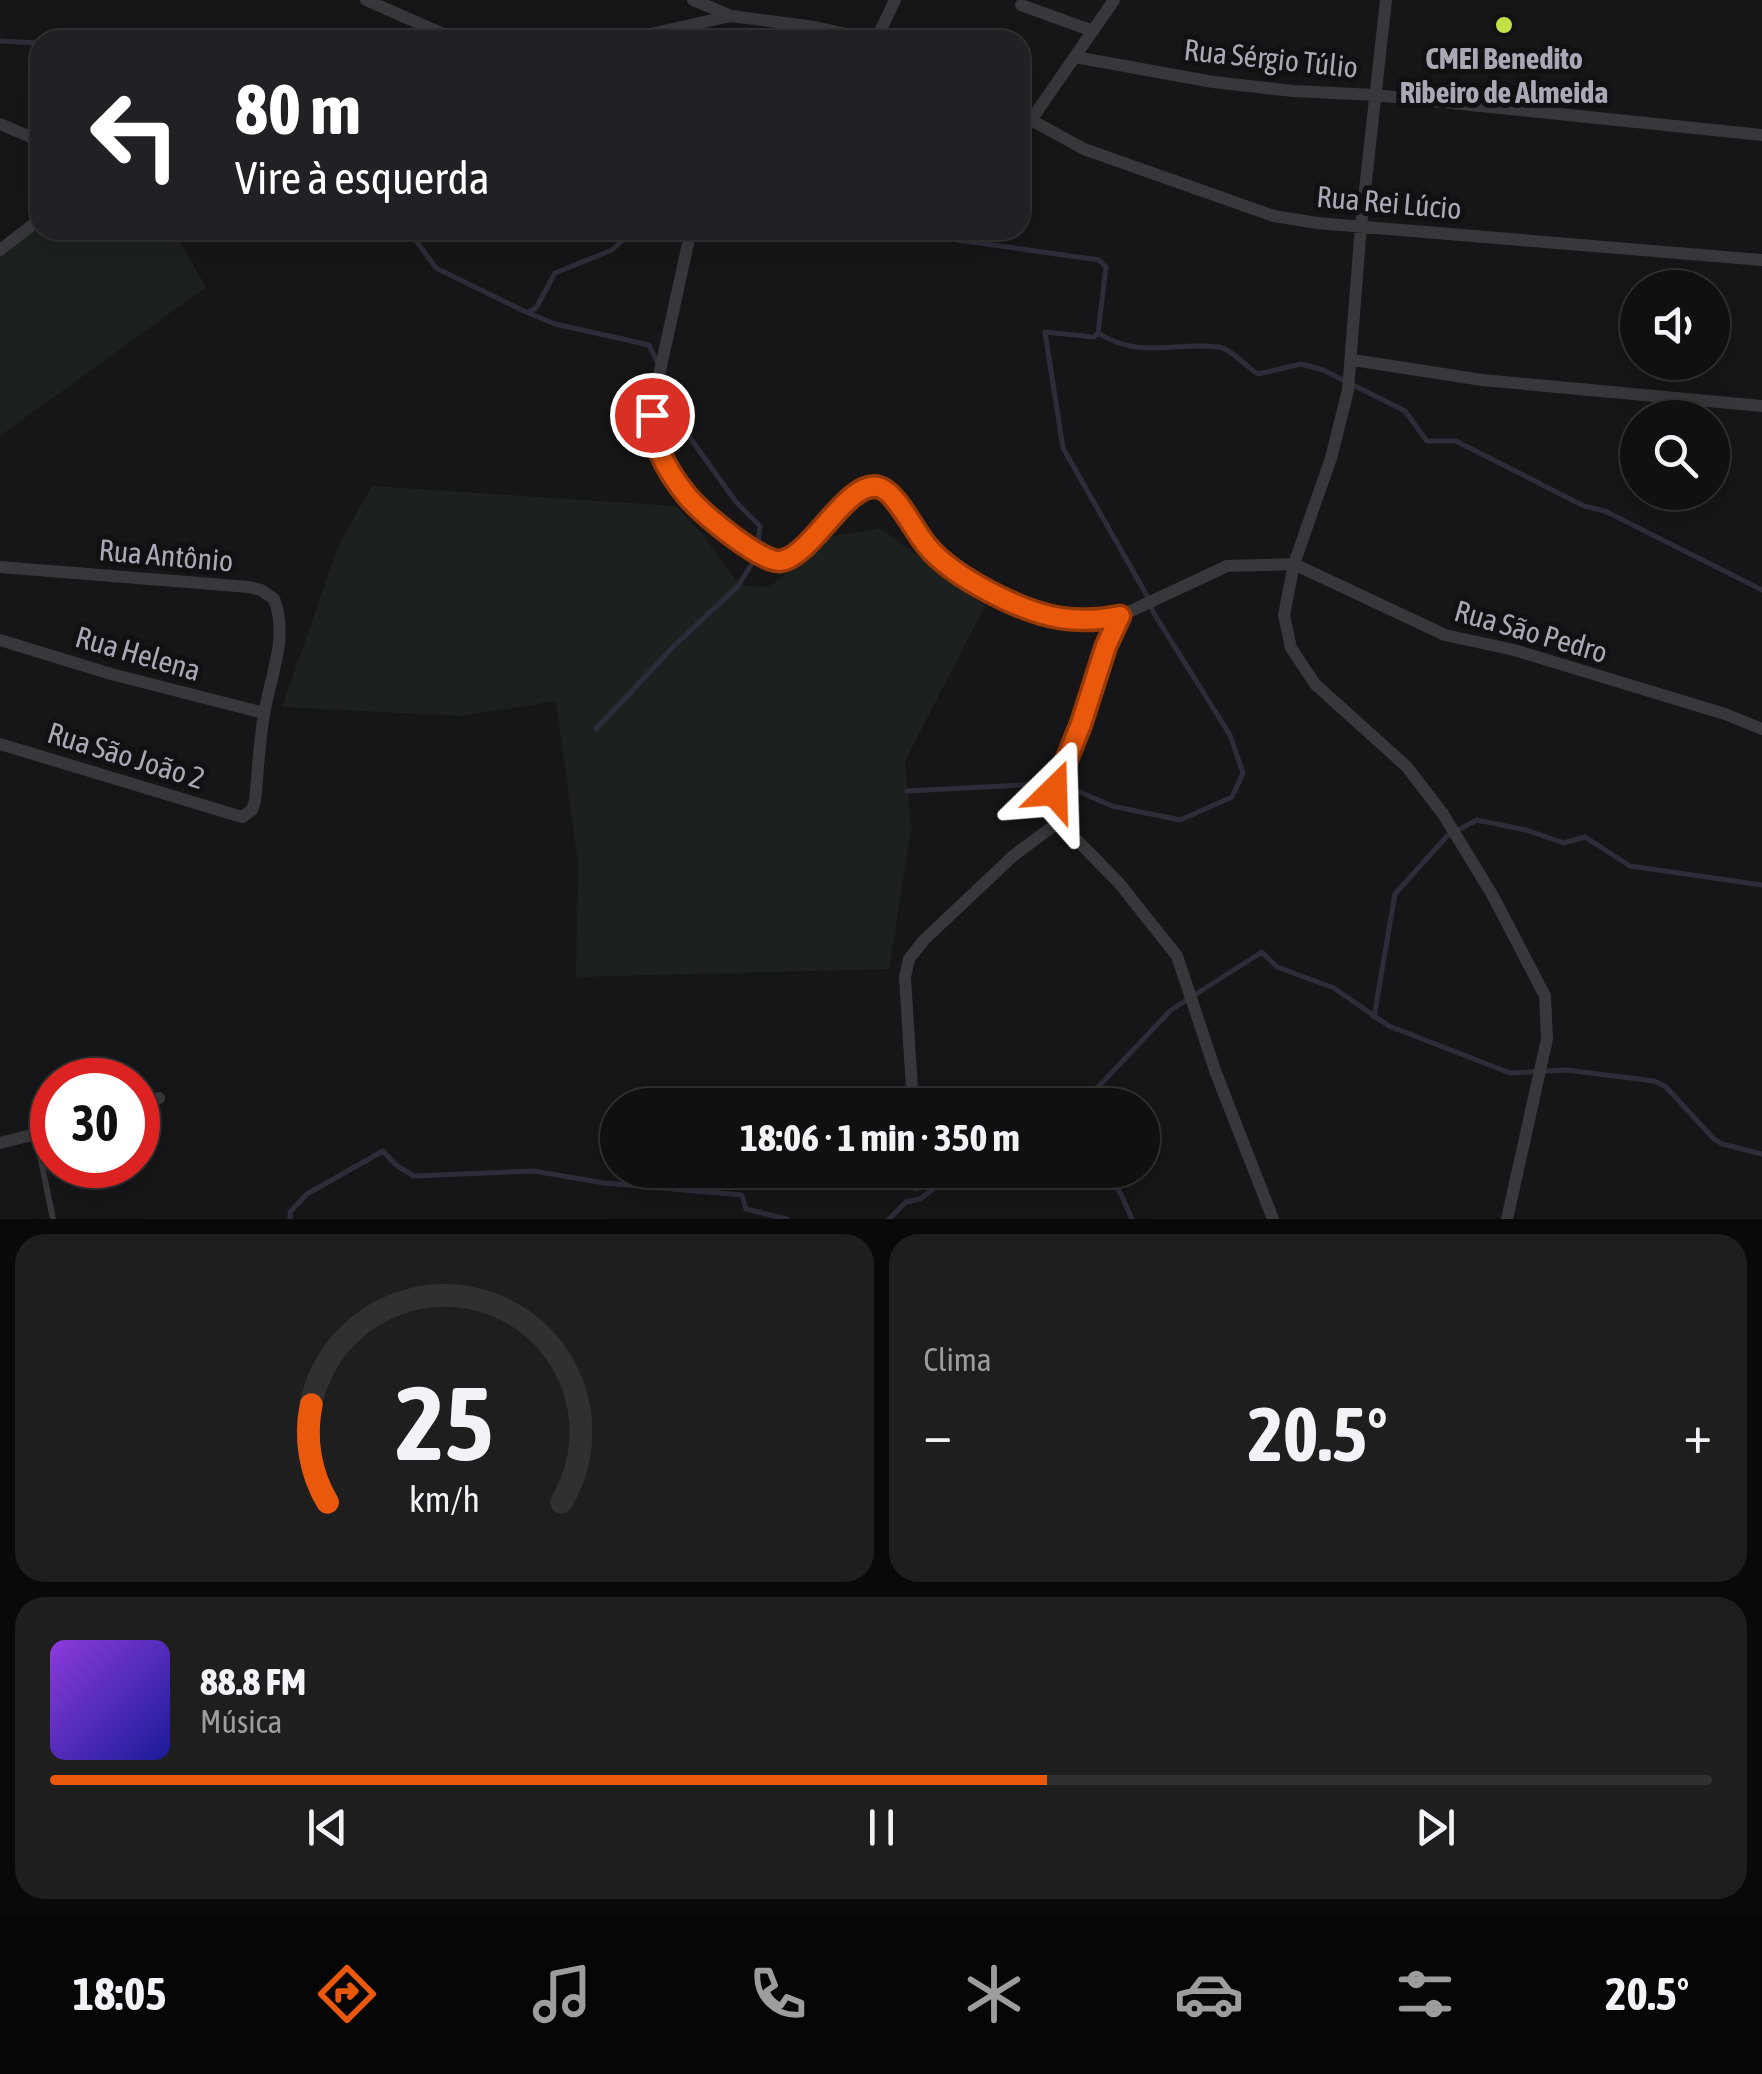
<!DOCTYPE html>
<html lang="pt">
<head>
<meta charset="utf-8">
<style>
	:root { --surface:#101011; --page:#1e1e1f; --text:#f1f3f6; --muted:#9c9d9f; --line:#303031; --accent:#ea580c }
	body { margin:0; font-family:"Asap Condensed",sans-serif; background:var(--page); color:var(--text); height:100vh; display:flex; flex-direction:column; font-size:38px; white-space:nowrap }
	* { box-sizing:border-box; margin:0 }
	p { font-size:32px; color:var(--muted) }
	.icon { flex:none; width:55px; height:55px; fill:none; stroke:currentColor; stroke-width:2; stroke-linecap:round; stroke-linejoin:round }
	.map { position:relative; height:1219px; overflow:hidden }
	.side { display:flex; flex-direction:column; gap:15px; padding:15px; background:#090909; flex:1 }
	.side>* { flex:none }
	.top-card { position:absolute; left:30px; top:30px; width:1000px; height:210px; border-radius:30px; box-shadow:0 10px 40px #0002,0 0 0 2px var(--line); background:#202124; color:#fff; overflow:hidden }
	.controls { position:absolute; left:1620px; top:270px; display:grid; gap:20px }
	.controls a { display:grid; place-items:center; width:110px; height:110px; border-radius:50%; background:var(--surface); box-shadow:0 10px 40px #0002,0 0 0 2px var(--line); font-size:50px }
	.speed { position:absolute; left:30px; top:1058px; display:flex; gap:20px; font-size:50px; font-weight:700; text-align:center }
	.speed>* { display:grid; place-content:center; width:130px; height:130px; border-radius:50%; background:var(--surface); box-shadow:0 10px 40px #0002,0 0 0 2px var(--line); line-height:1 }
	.speed .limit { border:15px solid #d22; background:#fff; color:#111 }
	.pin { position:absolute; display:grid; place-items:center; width:85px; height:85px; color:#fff; margin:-42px; border:5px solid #fff; border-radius:50%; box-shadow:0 2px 10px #0007 }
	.me { position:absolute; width:110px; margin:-55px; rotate:22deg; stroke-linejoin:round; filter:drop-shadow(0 0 8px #0008) }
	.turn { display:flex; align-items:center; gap:35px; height:210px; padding:0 40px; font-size:45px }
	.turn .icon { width:130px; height:130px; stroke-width:2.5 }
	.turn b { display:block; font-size:70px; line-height:85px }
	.big { font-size:75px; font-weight:700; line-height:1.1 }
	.side .tile { flex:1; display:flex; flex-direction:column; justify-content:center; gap:15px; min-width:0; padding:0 35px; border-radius:30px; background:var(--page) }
	.side .dial { align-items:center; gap:0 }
	.dial svg { height:260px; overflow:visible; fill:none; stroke:var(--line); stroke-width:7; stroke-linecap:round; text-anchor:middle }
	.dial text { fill:var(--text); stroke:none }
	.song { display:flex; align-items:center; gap:30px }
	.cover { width:120px; height:120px; border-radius:15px; background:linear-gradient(135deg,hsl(270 70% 55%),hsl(240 70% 35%)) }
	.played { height:10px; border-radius:5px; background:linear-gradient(90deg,var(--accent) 60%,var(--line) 60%) }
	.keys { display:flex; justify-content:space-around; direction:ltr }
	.heat { display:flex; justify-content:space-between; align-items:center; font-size:55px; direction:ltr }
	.side .tiles { flex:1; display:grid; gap:15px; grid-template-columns:1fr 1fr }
	.tile:last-child { grid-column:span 2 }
	.trip { position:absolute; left:600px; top:1088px; width:560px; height:100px; border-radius:50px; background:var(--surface); box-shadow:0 10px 40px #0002,0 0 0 2px var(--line); font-weight:700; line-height:100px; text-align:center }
	.tab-bar { display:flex; height:160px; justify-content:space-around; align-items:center; background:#060607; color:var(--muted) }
	.tab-bar .icon { width:70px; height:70px }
	.tab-bar .on { color:var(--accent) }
	.tab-bar b { font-size:45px; color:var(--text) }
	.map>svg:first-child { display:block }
	.green { fill:#1c2120 }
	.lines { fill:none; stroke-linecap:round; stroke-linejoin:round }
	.stream { stroke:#2d2d39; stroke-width:5 }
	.lane { stroke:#38373b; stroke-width:6 }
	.street { stroke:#38373b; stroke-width:12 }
	.route-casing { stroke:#983908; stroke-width:25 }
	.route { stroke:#ea580c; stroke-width:18 }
	.poi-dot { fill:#c0e044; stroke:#111012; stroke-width:4 }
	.labels { text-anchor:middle; stroke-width:10; stroke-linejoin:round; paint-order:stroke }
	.street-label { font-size:30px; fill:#aba8b6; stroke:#111012 }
	.poi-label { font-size:30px; font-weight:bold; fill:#aba8b6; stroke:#111012 }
</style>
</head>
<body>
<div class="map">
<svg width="1762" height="1219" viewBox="0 0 1762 1219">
	<rect width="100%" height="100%" fill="#161517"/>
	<path class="green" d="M40,221V230H173L206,287L0,436V254Z
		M372,486L676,506L703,535L740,585L769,587L833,536L880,528L985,606L905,761L911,829L889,969L576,977L578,862L556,701L462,716L282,707L339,544Z"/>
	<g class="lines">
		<path class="stream" d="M0,41L40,43
			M408,230L436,268L526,312L555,324L649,345L658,364
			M803,230H827
			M887,230L1099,260L1106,267L1098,333
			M529,312L536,308L555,273L612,250L634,230
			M596,729L675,645L738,586L756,557L760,526L736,502L678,421L662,374
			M907,791L1059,783L1112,806L1180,820L1232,797L1243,773L1230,735L1153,612L1150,601L1063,448L1045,332L1094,337L1098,333C1141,360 1174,341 1218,347C1232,349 1246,367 1258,374L1301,364L1323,370L1405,411L1427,441H1456L1584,506L1605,511L1762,590
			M1374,1017L1395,894L1447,836L1477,820L1526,830L1564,843L1585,837L1630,866L1762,885
			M1081,1105L1171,1010L1262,952L1277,967L1334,988L1389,1026L1510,1073L1566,1070L1654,1081L1665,1086L1714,1139L1722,1144L1762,1154
			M1104,1170L1121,1194L1132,1219
			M290,1219V1212L307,1194L383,1151L396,1165L414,1176L534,1171L604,1183L742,1195L746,1209L787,1219
			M889,1219L906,1202L920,1199L959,1170"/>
		<path class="lane" d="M36,1136L53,1219"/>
		<path class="street" d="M366,0L457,40
			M693,0L729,15
			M1386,0L1361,226L1348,390L1331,458L1294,564L1284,615L1291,648L1315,684L1407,767L1443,814L1493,896L1545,996L1547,1039L1507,1219
			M1021,5L1093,31
			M623,40L731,16L815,27L873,40
			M876,40L895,0
			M1075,57L1213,82L1293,91L1375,95L1762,135
			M1020,114L1084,149L1274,216L1317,223L1762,260
			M1031,120L1114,0
			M0,124L40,141
			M691,230L654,398L653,428L666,465L695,504L765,557C807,572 833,496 873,487L891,496L926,546L957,572L1029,609L1057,618L1120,616L1227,566L1294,564L1445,635L1514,650L1725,714L1762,729
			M0,250L40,219
			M1353,360L1482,380L1762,406
			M0,567L249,587L261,590L274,599C289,638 270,676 264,715C259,743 258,772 255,801L252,810L242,817L0,744
			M1120,616L1106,646L1074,743L1056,780L1053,801L1056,814L1073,836L1119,883L1177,956L1216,1073L1273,1219
			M0,640L111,674L264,713
			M138,1104L159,1098
			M913,1105L905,977L909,959L924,940L1013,856L1060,821
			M0,1143L52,1130
			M916,1170V1185"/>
	</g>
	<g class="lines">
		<defs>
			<path id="route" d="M652,415C652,446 669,474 688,497C702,513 759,562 780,561C812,558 849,475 881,488C898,495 915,533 928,547C953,577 1021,612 1060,618C1079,621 1101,620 1120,616L1106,646L1081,724L1054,791"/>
		</defs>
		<use href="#route" class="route-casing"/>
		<use href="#route" class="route"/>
	</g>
	<circle class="poi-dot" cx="1504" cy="25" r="10"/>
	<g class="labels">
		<g class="street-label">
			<text transform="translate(1271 59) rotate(6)" y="10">Rua Sérgio Túlio</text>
			<text transform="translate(1389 203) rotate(5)" y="10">Rua Rei Lúcio</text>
			<text transform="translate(166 556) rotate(5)" y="10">Rua Antônio</text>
			<text transform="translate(1531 632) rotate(16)" y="10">Rua São Pedro</text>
			<text transform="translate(138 654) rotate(16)" y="10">Rua Helena</text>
			<text transform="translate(126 756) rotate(17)" y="10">Rua São João 2</text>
		</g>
		<g class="poi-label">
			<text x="1504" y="69">CMEI Benedito<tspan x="1504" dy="34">Ribeiro de Almeida</tspan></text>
		</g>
	</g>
</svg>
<div class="controls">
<a><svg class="icon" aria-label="sound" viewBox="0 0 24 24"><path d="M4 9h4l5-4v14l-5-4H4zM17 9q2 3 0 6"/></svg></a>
<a><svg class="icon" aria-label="search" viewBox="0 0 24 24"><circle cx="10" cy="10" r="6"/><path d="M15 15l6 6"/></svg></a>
</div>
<div class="speed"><div class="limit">30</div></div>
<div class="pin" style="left:652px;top:415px;background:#d93025"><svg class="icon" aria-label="arrive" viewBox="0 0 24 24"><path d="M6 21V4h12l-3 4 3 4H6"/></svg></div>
<svg class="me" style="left:1054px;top:791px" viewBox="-20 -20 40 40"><path d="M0-17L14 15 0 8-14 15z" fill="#ea580c" stroke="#fff" stroke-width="4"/></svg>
<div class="trip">18:06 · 1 min · 350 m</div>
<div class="top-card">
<div class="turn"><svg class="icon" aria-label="left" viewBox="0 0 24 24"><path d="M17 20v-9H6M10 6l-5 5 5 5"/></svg><div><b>80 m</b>Vire à esquerda</div></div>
</div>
</div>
<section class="side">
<div class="tiles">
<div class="tile dial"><svg viewBox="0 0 100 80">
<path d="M14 69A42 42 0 1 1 86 69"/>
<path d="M14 69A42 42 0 0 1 9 39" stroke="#ea580c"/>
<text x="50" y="56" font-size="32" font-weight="700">25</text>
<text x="50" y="72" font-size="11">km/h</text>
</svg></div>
<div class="tile"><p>Clima</p>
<div class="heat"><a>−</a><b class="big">20.5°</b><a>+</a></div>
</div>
<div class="tile">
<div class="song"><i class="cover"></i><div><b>88.8 FM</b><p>Música</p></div></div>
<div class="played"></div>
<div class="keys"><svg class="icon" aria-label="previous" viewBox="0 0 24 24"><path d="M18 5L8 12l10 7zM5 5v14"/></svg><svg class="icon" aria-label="pause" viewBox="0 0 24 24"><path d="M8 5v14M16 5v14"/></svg><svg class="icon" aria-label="next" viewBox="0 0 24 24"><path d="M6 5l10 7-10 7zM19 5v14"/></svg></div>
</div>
</div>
</section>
<nav class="tab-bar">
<b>18:05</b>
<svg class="icon on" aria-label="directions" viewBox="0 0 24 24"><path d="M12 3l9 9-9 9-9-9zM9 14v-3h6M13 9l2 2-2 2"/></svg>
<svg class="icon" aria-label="music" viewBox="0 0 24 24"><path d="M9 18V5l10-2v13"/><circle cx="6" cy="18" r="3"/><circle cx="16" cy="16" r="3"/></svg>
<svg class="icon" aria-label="phone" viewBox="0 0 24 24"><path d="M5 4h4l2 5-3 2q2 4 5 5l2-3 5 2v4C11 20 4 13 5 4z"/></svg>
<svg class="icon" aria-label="climate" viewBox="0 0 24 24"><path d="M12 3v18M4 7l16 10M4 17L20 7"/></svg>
<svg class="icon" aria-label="car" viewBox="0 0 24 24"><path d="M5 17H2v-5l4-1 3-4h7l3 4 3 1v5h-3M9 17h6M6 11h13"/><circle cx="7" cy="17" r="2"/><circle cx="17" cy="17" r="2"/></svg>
<svg class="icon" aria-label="filters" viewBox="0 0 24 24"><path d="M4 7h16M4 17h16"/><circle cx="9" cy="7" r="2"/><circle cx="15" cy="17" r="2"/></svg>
<b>20.5°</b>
</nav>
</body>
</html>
